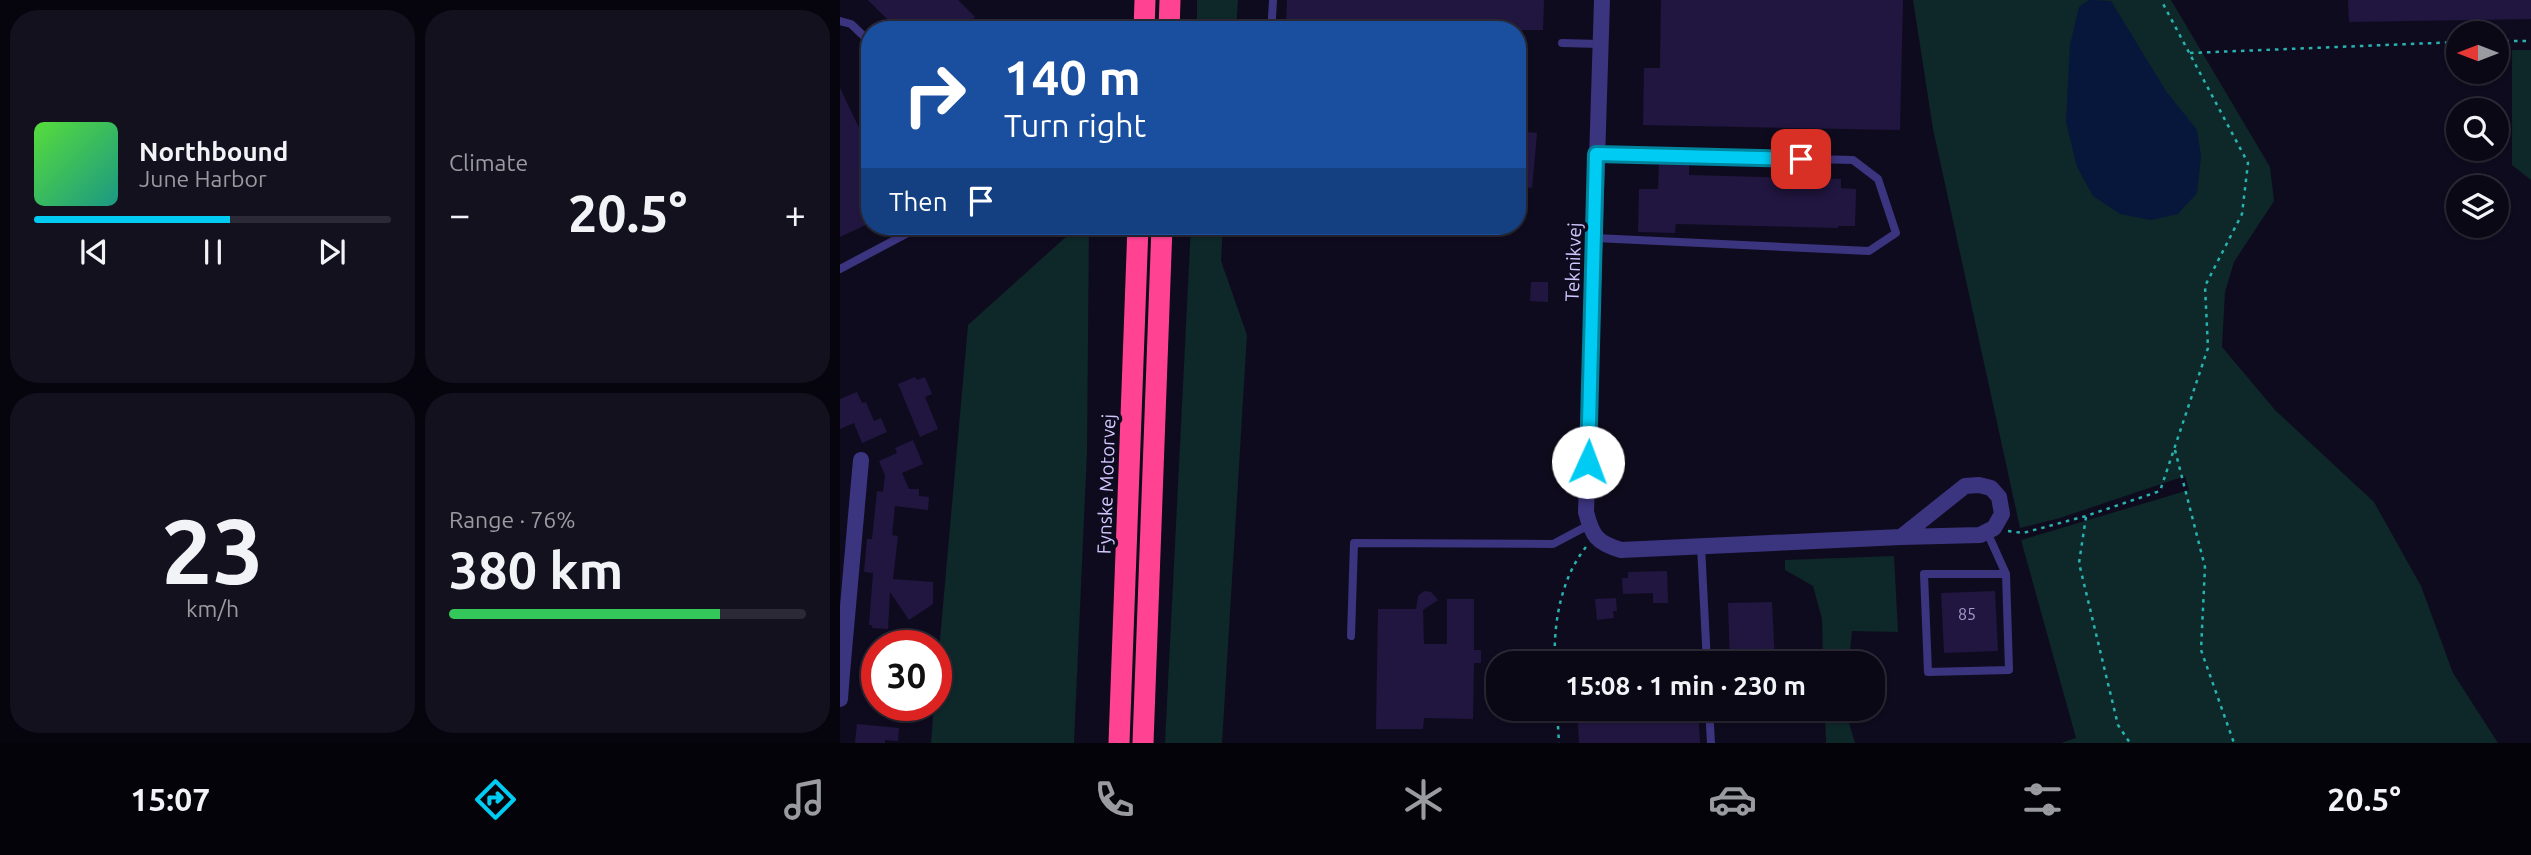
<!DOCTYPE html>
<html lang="en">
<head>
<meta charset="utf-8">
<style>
	:root { --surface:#0b0816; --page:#14111f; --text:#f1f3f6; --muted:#9a9aa1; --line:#2b2935; --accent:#00ccf3 }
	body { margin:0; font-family:Ubuntu,sans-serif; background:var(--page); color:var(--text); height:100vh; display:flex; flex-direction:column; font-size:26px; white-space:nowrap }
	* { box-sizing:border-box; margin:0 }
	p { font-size:23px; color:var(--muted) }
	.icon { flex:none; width:38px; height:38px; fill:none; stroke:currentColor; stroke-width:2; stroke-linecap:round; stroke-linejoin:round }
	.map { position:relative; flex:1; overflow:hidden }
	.panel { display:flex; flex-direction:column; gap:10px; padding:10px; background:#06040c; width:840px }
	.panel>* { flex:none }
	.banner { position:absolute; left:21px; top:21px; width:665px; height:214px; border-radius:28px; box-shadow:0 2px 5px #0004,0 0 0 2px var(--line); background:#1a4fa0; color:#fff; overflow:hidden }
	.needle { width:46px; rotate:270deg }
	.tools { position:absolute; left:1606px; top:21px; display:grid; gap:14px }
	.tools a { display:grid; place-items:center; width:63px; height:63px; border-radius:50%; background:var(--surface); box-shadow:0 2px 5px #0004,0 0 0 2px var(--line); font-size:35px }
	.speed { position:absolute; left:21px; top:630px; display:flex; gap:14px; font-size:35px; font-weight:700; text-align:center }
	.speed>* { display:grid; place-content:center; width:91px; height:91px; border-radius:50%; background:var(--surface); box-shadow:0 2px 5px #0004,0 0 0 2px var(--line); line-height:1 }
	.speed .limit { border:10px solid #d22; background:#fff; color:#111 }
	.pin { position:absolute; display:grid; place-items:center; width:60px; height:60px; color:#fff; margin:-30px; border-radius:14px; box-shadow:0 4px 10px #0006 }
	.me { position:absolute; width:77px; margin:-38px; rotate:2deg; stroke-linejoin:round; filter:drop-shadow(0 0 5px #0008) }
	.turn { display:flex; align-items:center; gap:24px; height:147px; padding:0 28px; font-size:32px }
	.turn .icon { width:91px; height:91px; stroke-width:2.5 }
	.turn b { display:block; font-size:49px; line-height:60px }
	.then { display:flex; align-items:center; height:66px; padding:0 28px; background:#0003; gap:14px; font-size:26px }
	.big { font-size:52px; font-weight:600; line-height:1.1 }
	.panel .card { flex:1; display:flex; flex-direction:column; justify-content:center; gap:10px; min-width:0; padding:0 24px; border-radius:28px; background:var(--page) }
	.panel .dial { align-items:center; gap:0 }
	.dial b { font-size:91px; line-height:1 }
	.song { display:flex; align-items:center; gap:21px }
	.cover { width:84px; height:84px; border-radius:10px; background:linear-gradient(135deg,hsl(110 70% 55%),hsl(170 70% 35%)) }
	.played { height:7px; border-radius:4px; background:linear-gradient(90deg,var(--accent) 55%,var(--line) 55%) }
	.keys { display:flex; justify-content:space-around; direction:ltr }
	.heat { display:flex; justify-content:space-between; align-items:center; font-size:38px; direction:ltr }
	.charge { height:10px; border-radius:5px; background:linear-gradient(90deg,#34c759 76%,var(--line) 0) }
	.panel .tiles { flex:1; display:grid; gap:10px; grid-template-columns:repeat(2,1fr) }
	.trip { position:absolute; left:646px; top:651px; width:399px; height:70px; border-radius:28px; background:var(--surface); box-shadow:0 2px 5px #0004,0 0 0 2px var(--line); font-weight:600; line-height:70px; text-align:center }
	.tabs { display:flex; height:112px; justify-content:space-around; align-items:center; background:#040309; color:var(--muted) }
	.tabs .icon { width:49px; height:49px }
	.tabs .on { color:var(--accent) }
	.tabs b { font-size:32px; color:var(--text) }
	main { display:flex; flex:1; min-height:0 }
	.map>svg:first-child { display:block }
	.green { fill:#0e2728 }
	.water { fill:#07173b }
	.building { fill:#211640 }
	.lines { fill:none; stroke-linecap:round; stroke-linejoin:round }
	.path { stroke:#28b3b2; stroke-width:2.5; stroke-dasharray:3.5 5; stroke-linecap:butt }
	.service { stroke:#3b347f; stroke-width:8 }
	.minor { stroke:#3b347f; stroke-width:16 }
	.motorway { stroke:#ff4392; stroke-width:21 }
	.route-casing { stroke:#00859e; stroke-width:18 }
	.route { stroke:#00ccf3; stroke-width:12 }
	.labels { text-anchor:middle; stroke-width:7; stroke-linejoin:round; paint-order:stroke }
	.number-label { font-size:16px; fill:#a59ccf }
	.street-label { font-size:19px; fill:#d1c8ff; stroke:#0f0b1e }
</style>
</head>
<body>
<main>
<section class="panel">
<div class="tiles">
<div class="card">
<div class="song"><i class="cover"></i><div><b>Northbound</b><p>June Harbor</p></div></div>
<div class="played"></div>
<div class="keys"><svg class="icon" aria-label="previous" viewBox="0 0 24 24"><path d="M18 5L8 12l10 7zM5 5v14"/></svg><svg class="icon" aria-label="pause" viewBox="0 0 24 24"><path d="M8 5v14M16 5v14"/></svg><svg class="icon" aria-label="next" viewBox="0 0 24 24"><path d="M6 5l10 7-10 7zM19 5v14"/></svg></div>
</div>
<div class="card"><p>Climate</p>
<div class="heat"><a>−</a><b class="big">20.5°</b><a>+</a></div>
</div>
<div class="card dial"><b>23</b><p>km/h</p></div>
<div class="card"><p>Range · 76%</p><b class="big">380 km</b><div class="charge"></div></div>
</div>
</section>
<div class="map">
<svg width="1691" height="743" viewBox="0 0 1691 743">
	<rect width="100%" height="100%" fill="#0f0b1e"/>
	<path class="green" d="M357,0H398L396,30H357Z
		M1073,0H1331L1430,167L1434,201L1394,262L1385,292L1382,347L1435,410L1534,502L1581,586L1613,673L1658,743H1221L1236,738L1181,540L1349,490L1345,476L1220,518L1180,528L1093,129Z
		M1672,50H1691V180L1672,165Z
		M238,226H249L247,451L234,743H91L94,705H96V684L128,325Z
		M351,226H383L381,261L407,335L382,743H325Z
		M1054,556L1058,632L1012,631L1009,663H983L982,619L973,586L945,570V560Z
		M985,709H1005L1015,743H986Z"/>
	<path class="water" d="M1249,0L1271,1L1326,91L1357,130L1361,156L1357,193L1338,214L1311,220L1280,214L1253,196L1237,167L1226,122L1230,45L1239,7Z"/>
	<path class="building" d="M28,0H118L135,17L122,30H58Z
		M447,0H704L703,30H616V28L446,24Z
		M821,0H1063L1060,130L803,125L804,68H820Z
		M1508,0H1691V19L1509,22Z
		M0,88L30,151V223L0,237Z
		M677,131L697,133L692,188L677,186Z
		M819,164L849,165V175L1001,179V188L1016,189L1015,226H998V228L836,224L835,233L798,232L799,189H818Z
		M691,282H708V302L690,301Z
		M75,377L77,380L85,377L92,394L85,397L98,429L80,437L58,384Z
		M17,392L22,403L26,402L34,421L41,418L47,432L22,443L14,423L0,429V399Z
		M73,440L83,464L62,473L69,489H79V496L89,497L88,510L55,506L52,535L58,536L53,579L93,582V604L69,620L50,592L48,629L32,628V625H29L33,573L24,572L27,539H32L37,491L43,492L45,475L39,461L57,453L55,448Z
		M827,571L828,603H813V593L783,594L782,578H788V572Z
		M584,591L591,592L598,600L583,610L584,644H607V599H634V650H641V663H634L633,719L584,718L583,729H536L538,609H576L578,596Z
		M1155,591L1158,651L1104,653L1101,593Z
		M776,598L777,611H773L774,618L757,620L755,599Z
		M932,602L935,663H890L888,603Z
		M737,709H858L860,743H739Z
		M17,724L59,728L58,741L45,740V743H15Z"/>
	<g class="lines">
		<path class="path" d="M1657,41H1691
			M1350,53L1619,42
			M1335,450L1365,567L1361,650L1394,743
			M1246,517L1239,563L1278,725L1290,743
			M1168,531L1183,533L1246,516L1320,491L1368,348L1365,286L1402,214L1408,163L1321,0
			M715,663C713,624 721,578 746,547
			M717,709L719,743"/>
		<path class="service" d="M432,18L433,0
			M0,21L11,24L30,42
			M722,43L760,44
			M755,238L1029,251L1056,233L1038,179L1013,160L757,154
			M0,269L81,226
			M1147,532L1166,574L1169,670L1088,672L1084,574H1166
			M861,546L867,663
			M511,636L514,543L713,544L749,525
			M833,663L866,655
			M869,709L871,743"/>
		<path class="minor" d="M762,0L746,512C752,536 757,543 781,550L1061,537L1140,535L1154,528L1162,514L1159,497L1151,488L1139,485L1125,486L1061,537
			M0,674L2,673L21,460
			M0,699L2,673"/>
		<path class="motorway" d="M304,30L305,0
			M329,30L330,0
			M279,743L298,226
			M303,743L322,226"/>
	</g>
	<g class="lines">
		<defs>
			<path id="route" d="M748,462L756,154L961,159"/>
		</defs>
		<use href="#route" class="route-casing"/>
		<use href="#route" class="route"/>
	</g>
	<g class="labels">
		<g class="number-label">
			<text x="1127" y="620">85</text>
		</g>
		<g class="street-label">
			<text transform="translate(733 262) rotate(-88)" y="7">Teknikvej</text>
			<text transform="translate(266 484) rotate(-88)" y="7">Fynske Motorvej</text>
		</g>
	</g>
</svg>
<div class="tools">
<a><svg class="needle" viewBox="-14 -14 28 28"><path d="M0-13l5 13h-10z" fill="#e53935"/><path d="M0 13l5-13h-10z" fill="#9a9aa1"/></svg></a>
<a><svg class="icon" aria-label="search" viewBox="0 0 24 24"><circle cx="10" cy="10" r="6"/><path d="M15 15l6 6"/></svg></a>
<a><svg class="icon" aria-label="layers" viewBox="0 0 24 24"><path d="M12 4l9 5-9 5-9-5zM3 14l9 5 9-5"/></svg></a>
</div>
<div class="speed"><div class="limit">30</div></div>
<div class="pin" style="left:961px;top:159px;background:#d93025"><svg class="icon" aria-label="arrive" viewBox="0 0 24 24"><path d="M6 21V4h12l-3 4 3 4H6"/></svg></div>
<svg class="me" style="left:748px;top:462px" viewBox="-20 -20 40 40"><circle r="19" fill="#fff"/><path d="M0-13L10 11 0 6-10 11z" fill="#00ccf3"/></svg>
<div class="trip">15:08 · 1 min · 230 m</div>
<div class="banner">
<div class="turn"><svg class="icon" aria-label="right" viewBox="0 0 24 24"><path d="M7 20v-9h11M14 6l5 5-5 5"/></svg><div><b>140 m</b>Turn right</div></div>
<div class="then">Then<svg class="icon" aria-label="arrive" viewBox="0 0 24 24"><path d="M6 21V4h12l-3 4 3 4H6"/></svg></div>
</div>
</div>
</main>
<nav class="tabs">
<b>15:07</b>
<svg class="icon on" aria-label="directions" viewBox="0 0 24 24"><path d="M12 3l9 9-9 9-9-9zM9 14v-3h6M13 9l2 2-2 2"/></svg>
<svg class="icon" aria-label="music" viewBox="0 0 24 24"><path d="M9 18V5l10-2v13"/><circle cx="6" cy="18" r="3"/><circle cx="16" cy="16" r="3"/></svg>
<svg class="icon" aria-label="phone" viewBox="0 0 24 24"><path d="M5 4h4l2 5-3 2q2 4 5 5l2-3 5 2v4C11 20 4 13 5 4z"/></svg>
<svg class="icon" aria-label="climate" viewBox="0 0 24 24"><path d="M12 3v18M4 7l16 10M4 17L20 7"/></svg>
<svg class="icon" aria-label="car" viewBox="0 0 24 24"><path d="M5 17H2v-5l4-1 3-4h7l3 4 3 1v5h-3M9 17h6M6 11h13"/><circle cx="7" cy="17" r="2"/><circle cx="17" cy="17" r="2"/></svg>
<svg class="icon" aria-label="filters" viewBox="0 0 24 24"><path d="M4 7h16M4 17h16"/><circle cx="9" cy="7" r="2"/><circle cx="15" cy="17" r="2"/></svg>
<b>20.5°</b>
</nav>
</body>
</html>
